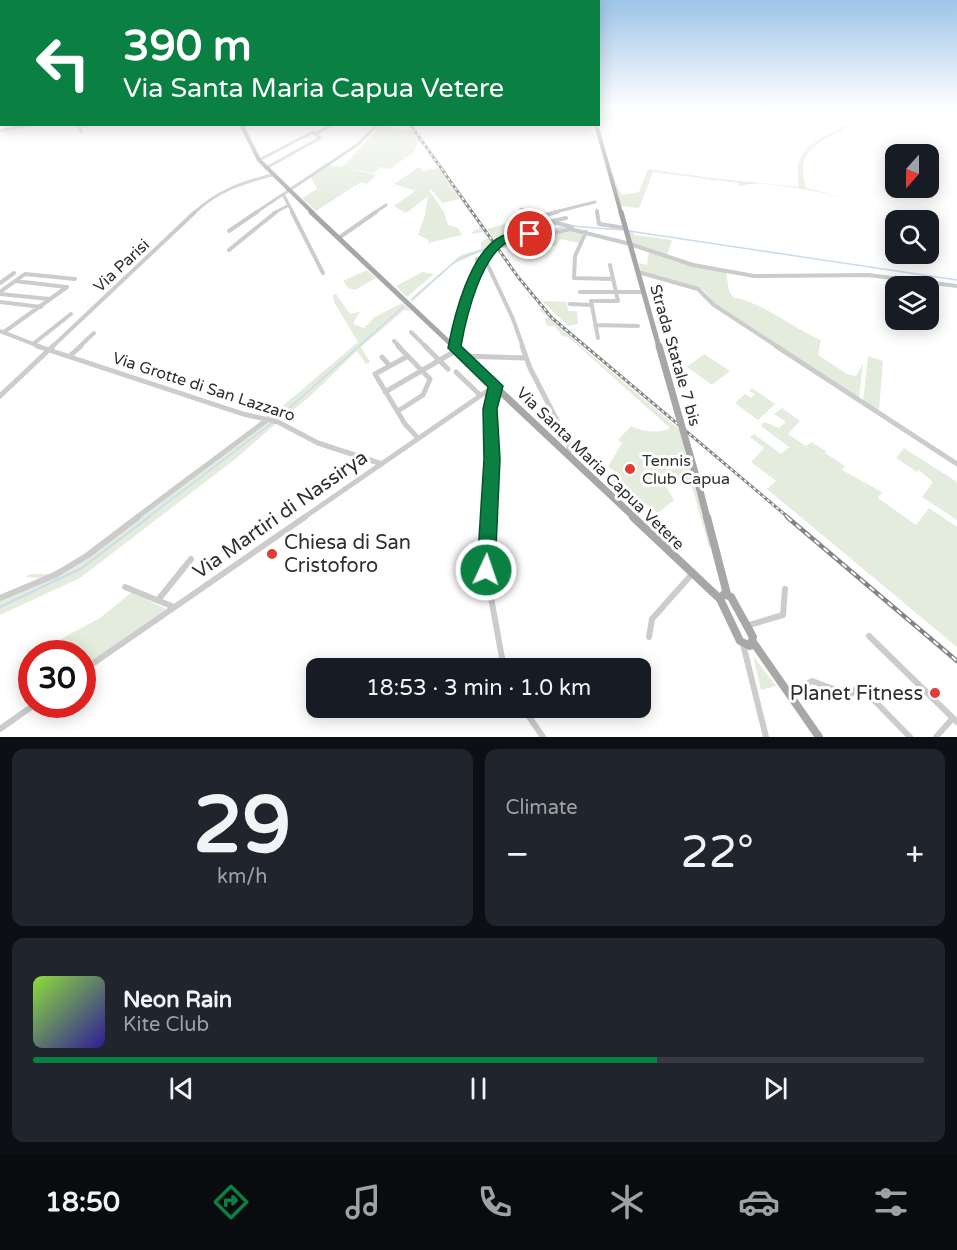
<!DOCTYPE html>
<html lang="en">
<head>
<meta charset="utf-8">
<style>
	:root { --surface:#171b24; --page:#20242c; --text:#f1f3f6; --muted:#9ea1a6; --line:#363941; --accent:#0b8043 }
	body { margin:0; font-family:"Varela Round",sans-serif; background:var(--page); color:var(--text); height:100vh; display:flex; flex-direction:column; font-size:22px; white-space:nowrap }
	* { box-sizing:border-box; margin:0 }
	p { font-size:20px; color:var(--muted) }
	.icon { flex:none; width:33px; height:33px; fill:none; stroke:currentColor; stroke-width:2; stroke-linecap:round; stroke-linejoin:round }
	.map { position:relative; height:737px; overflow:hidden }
	.details { display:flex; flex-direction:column; gap:12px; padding:12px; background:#0d0f14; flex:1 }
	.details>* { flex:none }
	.hud { position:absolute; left:0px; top:0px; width:600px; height:126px; box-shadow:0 3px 15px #0003; background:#0b8043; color:#fff; overflow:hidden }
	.needle { width:39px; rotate:201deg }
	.tools { position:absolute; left:885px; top:144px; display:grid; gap:12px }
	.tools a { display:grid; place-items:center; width:54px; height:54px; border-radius:12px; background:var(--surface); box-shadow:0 3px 15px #0003; font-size:30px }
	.speed { position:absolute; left:18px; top:640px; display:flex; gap:12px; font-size:30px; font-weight:700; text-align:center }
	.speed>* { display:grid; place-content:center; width:78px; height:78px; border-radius:50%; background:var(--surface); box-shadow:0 3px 15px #0003; line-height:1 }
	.speed .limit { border:9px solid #d22; background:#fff; color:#111 }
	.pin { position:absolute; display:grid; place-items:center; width:51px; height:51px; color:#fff; margin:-26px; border:3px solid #fff; border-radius:50%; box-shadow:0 2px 6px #0007 }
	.me { position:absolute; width:66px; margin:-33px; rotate:3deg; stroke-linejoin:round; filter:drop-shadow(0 0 4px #0008) }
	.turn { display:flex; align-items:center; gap:21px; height:126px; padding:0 24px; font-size:27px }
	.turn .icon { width:78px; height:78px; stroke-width:2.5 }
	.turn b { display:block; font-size:42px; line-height:51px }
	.big { font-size:45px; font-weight:600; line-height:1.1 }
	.details .tile { flex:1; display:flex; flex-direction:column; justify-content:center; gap:9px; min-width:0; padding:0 21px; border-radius:12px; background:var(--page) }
	.details .dial { align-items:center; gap:0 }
	.dial b { font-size:78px; line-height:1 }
	.song { display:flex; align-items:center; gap:18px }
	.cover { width:72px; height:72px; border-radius:9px; background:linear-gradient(135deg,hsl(90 70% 55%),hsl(250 70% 35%)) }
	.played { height:6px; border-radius:3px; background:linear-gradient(90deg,var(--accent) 70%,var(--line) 70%) }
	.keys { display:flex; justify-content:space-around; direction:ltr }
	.heat { display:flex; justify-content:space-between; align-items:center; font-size:33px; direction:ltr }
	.details .tiles { flex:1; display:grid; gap:12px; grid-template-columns:1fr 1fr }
	.tile:last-child { grid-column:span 2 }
	.trip { position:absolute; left:306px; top:658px; width:345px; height:60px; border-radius:12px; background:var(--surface); box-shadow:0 3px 15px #0003; font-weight:600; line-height:60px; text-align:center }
	.tabs { display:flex; height:96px; justify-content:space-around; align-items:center; background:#090b0e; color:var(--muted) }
	.tabs .icon { width:42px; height:42px }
	.tabs .current { color:var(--accent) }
	.tabs b { font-size:27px; color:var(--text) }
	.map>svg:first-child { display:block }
	.green { fill:#e4ecdd }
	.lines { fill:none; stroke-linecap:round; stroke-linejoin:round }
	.stream-far1 { stroke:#cadbeb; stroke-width:1.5 }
	.stream { stroke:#cadbeb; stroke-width:2 }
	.minor-far3 { stroke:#ccc; stroke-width:3 }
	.minor-far2 { stroke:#ccc; stroke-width:4 }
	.minor-far1 { stroke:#ccc; stroke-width:5 }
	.minor { stroke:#ccc; stroke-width:6 }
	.major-far3 { stroke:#a7a7a7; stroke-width:4 }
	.major-far2 { stroke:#a7a7a7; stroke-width:5 }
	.major-far1 { stroke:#a7a7a7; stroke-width:7 }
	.major { stroke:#a7a7a7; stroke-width:8 }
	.rail-far1-casing { stroke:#848484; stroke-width:3 }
	.rail-casing { stroke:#848484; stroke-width:4.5 }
	.rail-far1 { stroke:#fff; stroke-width:1.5; stroke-dasharray:3; stroke-linecap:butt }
	.rail { stroke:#fff; stroke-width:2; stroke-dasharray:6; stroke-linecap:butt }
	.minor-bridge { stroke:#ccc; stroke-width:4 }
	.major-bridge { stroke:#a7a7a7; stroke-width:7 }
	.route { fill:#0b8043; stroke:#07532c; stroke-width:1.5 }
	.poi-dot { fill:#e23a35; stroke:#fff; stroke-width:2 }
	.labels { text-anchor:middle; stroke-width:6; stroke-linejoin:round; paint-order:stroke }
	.street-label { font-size:16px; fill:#2f2f2f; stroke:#fff }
	.poi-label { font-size:16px; fill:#2f2f2f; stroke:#fff; text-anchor:start }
	.near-street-label { font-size:20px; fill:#2f2f2f; stroke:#fff }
	.near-poi-label { font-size:20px; fill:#2f2f2f; stroke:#fff; text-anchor:start }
</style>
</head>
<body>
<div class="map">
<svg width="957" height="737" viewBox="0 0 957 737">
	<rect width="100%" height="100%" fill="#fff"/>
	<path class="green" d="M855,108H857L856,121C828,142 792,144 806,188L843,197C825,193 752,177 740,187L738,183L653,172L639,208L621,206L610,167L621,195L639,192L648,169L712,178L799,187C799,180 797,174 798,167C800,143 834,132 853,122L856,117Z
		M380,127L414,131L421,142L417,143L415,151L390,169L380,167L374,173L347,168L376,175L367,184L361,182L316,211L302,198L317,189L310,176L328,165L342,167Z
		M419,167L422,171L440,168L494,245L452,265L412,302L410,300L461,255L481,249V242L488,238L483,232L471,234L476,229L479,230V225L460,199L442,203L431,189L429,190L444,212L448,225L458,228L462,235L428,243L429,240L418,235L425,215L428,196L406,213L394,206L415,191L394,184Z
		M521,210L539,219L523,223L516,229L539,233L504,239L496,243L487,229L508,223Z
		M569,230L583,233L579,243L560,239L556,246L536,242L538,238Z
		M627,230H632L634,235L672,240L667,256L632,243Z
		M649,251L726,272L729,291L733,297C766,304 790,327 821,340L818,355L847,374L856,376L863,364L859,398L714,303L704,290L641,271L639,263L647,265Z
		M367,270L376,278L355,290L348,288L343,281Z
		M422,272L434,274L407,297L396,286Z
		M336,294L350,314L363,311L359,313L353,324L364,328L375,317L402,303L411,311L404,310L361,347L370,362L366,364L357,351L309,397L280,421L272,419V415L358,342L334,302L333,295Z
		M542,301L567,302L568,311H577L578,324L568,326Z
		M538,309H542L582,347L679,429L712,547H709L691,483H664L674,500L658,513L613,481L618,473L608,467L622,443L618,440L631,426C641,432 661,434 670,428L575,343L566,336L563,337L555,326H547L545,319L548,317Z
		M704,354L730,371L712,385L687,367Z
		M868,356L883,361L879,411L863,401Z
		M752,388L775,404L758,420L735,403L745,394L751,398L755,394L749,391Z
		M782,408L800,421L788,434L806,446L811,442L826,451L825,453L845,466L842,470L882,492L878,498L916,525L929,508L957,527V647L767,489L776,481L751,462L764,448L750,437L754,434L781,454L789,447L761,426L764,422L779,428L786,422L774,414Z
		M267,421L278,422L234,460L80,578L0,615V596L42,578L26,577L30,574H49L75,561L187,476Z
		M904,448L957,482V520L922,497L933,482L919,470L917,472L896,458Z
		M132,592L166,609L83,667L82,654H48L46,647L100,618Z
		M753,656L776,686L761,690Z"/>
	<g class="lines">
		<path class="stream-far1" d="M571,226L623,230
			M629,231L957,280
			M541,234L564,227
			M501,244L531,236
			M413,298L458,259L494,246
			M276,420L403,307
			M147,518L272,423"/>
		<path class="stream" d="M0,607L82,568L149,517"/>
		<path class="minor-far3" d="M79,124L81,132
			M0,131L31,124
			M316,134L332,124
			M259,160L313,132L320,138L266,168
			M283,194L293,213
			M521,209L530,213
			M597,210V213
			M194,213C217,191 241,183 272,175
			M255,213L357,145L375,127
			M274,213L289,205
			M374,213L386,205
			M551,213L595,202"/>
		<path class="minor-far2" d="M292,212L323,273
			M527,212L541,219L572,227
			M597,212L599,224L626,228
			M538,217L557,212
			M553,221L566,218
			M229,231L257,212
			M586,232L575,256L574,278L613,279
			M522,234L540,235
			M340,237L376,212
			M502,246L570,229L630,244L693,265L754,276L868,275L957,286
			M229,250L276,212
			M638,272L698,289L714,305L778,347
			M476,276L477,259L484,257L513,319L523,347
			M15,281L66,287
			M0,283L14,273
			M0,292L25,274L75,279
			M580,292H644
			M0,294L50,299
			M0,302L41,307
			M570,304L592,305
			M595,325L638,326
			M0,331L41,347
			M4,332L67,287
			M411,332L426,347
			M598,338L591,301H618L610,265
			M394,341L400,347
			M33,344L71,314
			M52,347L195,212
			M79,347L94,333
			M454,347L459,322L483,260"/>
		<path class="minor-far1" d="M37,346L243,414L278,422L318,443L382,464
			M425,346L448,369
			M522,346L530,368L569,444V455
			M776,346L957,464
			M454,348V346
			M71,355L81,346
			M408,356L375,374L405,424L418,438
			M463,356L526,358
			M382,357L390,366
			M456,372L480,395
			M385,392L457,350
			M0,396L53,346
			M398,411L423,395L430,379L398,346
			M136,518L268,419
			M303,518L496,385
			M489,518L492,459L490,409L496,385"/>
		<path class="minor" d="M489,517L486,570L504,669
			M125,587L174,607
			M0,598L55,575L88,555L138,517
			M158,600L191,559
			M746,626L783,615L785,589
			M869,636L957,722
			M649,637L652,619L692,574
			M743,644L766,737
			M82,671L305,517
			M790,694L812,681L850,695L857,688H862L910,737
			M523,708L543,737
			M0,729L34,705
			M936,737L953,718"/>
		<path class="major-far3" d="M241,124L259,160L313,213
			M596,124L621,213"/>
		<path class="major-far2" d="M311,212L454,347
			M621,212L659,347"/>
		<path class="major-far1" d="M452,346L635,518
			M659,346L680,420
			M698,483L707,518"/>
		<path class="major" d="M633,517L720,599
			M707,517L727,594
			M724,594L731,597L753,637L750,646L740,641L720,599Z
			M753,642L819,737"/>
		<defs>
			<path id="rail-far1" d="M410,124L518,277L552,318L789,518"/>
			<path id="rail" d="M787,517L957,661"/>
		</defs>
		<use href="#rail-far1" class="rail-far1-casing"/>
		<use href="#rail" class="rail-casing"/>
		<use href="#rail-far1" class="rail-far1"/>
		<use href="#rail" class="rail"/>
		<path class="minor-bridge" d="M483,260L503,240L522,234"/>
		<path class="major-bridge" d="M680,420L698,483"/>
	</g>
	<linearGradient id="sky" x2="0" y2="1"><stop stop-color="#9cc4e9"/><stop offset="0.51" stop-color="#fff"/><stop offset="1" stop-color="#fff" stop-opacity="0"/></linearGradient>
	<rect width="957" height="212" fill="url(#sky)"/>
	<path class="route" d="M530,231L535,234L534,236C526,238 517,238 510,241C481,253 466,318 461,346L503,386L497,409L500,459L495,570L492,577L486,579L479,577L477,570L484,459L483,409L488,387L448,348C454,316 470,251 502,236C510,233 521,232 530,231Z"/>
	<g class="poi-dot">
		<circle cx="630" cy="469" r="6"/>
		<circle cx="272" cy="554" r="6"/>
		<circle cx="935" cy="693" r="6"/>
	</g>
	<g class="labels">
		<g class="street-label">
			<text transform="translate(121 265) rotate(-43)" y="6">Via Parisi</text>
			<text transform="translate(676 355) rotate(74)" y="6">Strada Statale 7 bis</text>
			<text transform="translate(204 386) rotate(18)" y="6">Via Grotte di San Lazzaro</text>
			<text transform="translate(601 468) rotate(44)" y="6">Via Santa Maria Capua Vetere</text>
		</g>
		<g class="poi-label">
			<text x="642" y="466">Tennis<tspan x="642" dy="18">Club Capua</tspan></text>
		</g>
		<g class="near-street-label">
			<text transform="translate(280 514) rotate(-35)" y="7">Via Martiri di Nassirya</text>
		</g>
		<g class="near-poi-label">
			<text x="284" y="549">Chiesa di San<tspan x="284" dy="23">Cristoforo</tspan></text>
			<text x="923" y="700" text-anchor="end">Planet Fitness</text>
		</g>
	</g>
</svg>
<div class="tools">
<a><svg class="needle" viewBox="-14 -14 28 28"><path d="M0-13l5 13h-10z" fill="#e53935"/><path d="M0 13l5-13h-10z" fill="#9ea1a6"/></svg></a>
<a><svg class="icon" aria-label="search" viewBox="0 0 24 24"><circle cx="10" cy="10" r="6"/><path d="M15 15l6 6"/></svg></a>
<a><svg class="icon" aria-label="layers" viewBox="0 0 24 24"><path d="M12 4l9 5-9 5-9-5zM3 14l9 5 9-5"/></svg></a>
</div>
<div class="speed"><div class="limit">30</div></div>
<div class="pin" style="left:530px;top:234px;background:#d93025"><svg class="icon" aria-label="arrive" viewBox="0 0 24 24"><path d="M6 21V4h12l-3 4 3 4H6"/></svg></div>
<svg class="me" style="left:486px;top:570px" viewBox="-20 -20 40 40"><circle r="17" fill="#0b8043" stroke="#fff" stroke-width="3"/><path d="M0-11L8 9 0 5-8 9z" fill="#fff"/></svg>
<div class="trip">18:53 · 3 min · 1.0 km</div>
<div class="hud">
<div class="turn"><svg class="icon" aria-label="left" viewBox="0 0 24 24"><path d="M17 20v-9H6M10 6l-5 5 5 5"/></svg><div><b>390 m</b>Via Santa Maria Capua Vetere</div></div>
</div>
</div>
<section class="details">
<div class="tiles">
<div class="tile dial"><b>29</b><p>km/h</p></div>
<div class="tile"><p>Climate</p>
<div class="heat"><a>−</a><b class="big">22°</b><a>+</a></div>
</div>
<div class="tile">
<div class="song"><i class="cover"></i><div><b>Neon Rain</b><p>Kite Club</p></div></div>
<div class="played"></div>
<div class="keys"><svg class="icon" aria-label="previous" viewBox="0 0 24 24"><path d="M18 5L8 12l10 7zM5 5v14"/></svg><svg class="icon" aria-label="pause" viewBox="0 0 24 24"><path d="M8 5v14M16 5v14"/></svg><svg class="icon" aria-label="next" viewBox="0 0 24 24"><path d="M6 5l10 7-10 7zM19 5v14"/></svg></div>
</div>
</div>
</section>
<nav class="tabs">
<b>18:50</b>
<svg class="icon current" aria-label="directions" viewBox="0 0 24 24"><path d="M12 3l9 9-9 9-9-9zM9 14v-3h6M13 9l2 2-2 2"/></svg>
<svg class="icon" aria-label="music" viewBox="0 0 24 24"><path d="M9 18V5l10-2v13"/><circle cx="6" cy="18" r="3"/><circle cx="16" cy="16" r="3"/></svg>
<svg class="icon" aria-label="phone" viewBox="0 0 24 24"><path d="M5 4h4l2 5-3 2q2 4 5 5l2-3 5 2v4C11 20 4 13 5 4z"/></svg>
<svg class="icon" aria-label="climate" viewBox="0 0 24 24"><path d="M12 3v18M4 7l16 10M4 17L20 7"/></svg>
<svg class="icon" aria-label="car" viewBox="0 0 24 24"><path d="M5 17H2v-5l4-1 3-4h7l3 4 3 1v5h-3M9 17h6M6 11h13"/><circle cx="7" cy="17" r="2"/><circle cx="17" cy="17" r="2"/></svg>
<svg class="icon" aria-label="filters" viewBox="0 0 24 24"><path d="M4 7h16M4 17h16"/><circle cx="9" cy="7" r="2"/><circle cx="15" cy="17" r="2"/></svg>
</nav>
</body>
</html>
